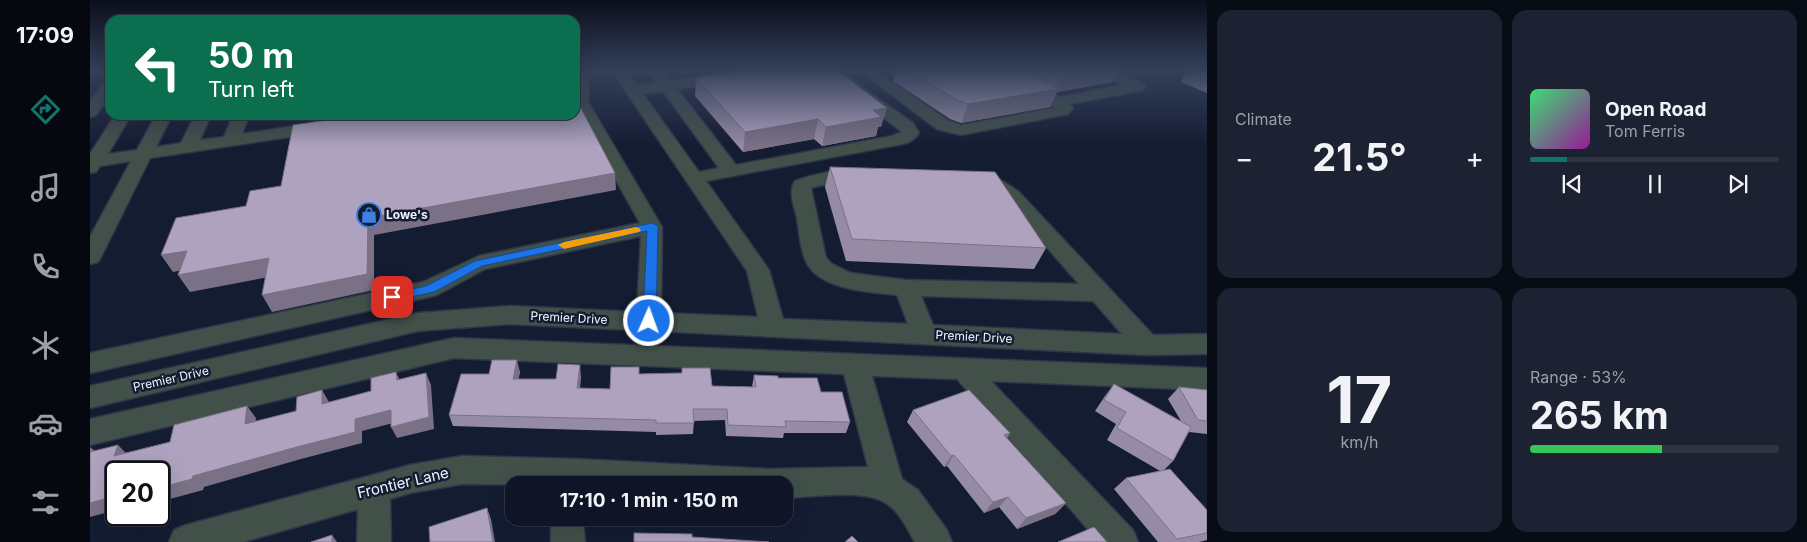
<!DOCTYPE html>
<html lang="en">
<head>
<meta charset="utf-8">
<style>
	:root { --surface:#0f1526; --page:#1d2232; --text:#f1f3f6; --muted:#9b9fa7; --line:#2f3443; --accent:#0f766e }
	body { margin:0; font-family:Inter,sans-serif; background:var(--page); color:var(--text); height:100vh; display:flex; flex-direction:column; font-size:19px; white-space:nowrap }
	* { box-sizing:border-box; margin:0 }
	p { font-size:16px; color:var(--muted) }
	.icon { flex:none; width:28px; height:28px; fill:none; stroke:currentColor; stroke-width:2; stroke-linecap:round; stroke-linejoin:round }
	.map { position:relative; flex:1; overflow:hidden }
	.sheet { display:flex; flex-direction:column; gap:10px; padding:10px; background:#080c15; width:600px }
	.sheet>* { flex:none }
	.banner { position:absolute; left:15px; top:15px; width:475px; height:105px; border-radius:15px; box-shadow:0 5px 20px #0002,0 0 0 1px var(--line); background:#0b6e4f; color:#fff; overflow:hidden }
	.speed { position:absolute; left:15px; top:461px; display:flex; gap:10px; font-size:25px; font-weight:700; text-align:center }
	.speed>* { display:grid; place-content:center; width:65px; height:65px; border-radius:50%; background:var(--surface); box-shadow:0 5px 20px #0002,0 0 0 1px var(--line); line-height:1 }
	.speed .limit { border:2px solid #111; border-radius:8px; background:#fff; color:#111 }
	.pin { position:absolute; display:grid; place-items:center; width:42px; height:42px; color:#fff; margin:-21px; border-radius:10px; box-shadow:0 2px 8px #0006 }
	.me { position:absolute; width:55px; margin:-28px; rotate:2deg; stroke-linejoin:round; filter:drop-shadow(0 0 4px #0008) }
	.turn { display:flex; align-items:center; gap:18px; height:105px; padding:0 20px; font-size:22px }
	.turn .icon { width:65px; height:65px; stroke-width:2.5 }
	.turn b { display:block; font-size:35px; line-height:42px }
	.big { font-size:38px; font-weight:700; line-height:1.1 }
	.sheet .widget { flex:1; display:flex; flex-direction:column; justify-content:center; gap:8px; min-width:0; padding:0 18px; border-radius:15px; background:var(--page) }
	.sheet .dial { align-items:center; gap:0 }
	.dial b { font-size:65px; line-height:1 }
	.song { display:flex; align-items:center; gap:15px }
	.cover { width:60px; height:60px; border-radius:8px; background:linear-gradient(135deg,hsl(140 70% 55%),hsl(300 70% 35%)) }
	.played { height:5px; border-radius:2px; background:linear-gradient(90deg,var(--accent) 15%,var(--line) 15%) }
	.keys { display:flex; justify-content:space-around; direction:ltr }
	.heat { display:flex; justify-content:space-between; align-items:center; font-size:28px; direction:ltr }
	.charge { height:8px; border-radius:4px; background:linear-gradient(90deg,#34c759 53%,var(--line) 0) }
	.sheet .tiles { flex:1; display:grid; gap:10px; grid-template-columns:repeat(2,1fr) }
	.trip { position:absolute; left:415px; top:476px; width:288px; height:50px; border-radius:15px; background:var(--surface); box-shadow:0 5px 20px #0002,0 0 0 1px var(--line); font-weight:700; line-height:50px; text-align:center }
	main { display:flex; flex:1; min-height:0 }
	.dock { display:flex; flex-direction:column; width:90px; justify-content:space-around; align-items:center; background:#06080f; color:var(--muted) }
	.dock .icon { width:35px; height:35px }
	.dock .current { color:var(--accent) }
	.dock b { font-size:22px; color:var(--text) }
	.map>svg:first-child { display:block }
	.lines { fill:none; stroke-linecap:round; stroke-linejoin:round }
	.minor-casing { stroke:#2e364a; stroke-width:3 }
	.minor { fill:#42504a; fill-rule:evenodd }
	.wall { fill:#968ba4 }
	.shaded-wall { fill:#7a7186 }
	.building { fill:#afa2bf; stroke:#7a7186 }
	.route { fill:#1a73e8; stroke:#114b97 }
	.slow { fill:#f59e0b }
	.labels { text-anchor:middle; stroke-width:5; stroke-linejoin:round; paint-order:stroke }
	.poi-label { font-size:12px; font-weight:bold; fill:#f0f4fd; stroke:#141c32; text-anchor:start }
	.street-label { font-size:12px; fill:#f0f4fd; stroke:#141c32 }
	.near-street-label { font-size:15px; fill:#f0f4fd; stroke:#141c32 }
</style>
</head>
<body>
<main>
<nav class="dock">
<b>17:09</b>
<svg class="icon current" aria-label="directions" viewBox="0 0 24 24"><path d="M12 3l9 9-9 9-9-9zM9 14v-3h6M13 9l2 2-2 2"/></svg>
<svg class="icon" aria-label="music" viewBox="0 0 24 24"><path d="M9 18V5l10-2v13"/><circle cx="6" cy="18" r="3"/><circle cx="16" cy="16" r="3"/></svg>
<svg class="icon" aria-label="phone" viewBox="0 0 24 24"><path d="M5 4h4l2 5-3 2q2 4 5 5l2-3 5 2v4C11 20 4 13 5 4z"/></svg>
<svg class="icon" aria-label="climate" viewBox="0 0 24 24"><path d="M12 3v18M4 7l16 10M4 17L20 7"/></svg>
<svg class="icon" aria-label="car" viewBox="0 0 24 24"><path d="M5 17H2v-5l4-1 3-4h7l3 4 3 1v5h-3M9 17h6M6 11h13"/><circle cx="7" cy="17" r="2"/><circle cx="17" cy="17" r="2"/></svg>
<svg class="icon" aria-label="filters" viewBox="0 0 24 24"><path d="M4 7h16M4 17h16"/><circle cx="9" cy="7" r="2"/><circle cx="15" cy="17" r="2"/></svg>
</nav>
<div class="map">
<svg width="1117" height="542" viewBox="0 0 1117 542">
	<rect width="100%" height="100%" fill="#141c32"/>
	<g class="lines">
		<defs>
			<path id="minor" d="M485,71H493L499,85L498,102L572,227L571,313L668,317L657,271L522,71H536L547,86L567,83L558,71H572L580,81L651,71H688L686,74L681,75L587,89L646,165L802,136L812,132L733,71H749L823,123L829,133C823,143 813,144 802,146L616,181L679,270L693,319L818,324L807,295C780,292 726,290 715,259C710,246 709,231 707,218C704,206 698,192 705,181C725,174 752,167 774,172L776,176L774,180C756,184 738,182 721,188L736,258L742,264L761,273L816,280L989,284L915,200L897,187L886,184L884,180L886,176C903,172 916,183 929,192L1063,335L1117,334V354L1057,355L420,324L328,331L0,408V386L328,313L420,306L547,312L551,236L395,269L347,295L339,297L0,373V353L333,282L389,256L550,223L485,107ZM573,91L629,168L609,172L553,94ZM831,296L1003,301L1032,334L843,325Z
				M770,71H786L859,121L871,125L965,108L906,74L904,71H922L970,97L1033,85L1009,74L1007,71H1026L1053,84L1055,87L1053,90L1048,91L980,104L983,108L978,114L871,135L847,129Z
				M20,81V95L6,115L0,117V101L15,82Z
				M25,115H41L18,154L47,150L66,115H82L66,147L91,143L105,115H121L110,140L134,137L143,115H159L152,134L231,122L237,123L239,127L237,131L231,132L60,158L11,257L8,262L0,264V237L41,161L10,166L6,172L0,173V154Z
				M364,338L1117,368V390L901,381L1043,530L1048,542H1009L867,379L782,376L812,479L828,490L857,530L862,542H825C817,529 809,510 794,502C772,489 720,497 694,498V485L372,484L320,493L300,499L301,542H267L268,509L153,542H79L84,530L96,525L320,465L372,456L487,459L679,469L778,467L754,374L364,358L0,445V419Z
				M461,518H493L495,542H461Z"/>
		</defs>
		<use href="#minor" class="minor-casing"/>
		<use href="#minor" class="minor"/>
	</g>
	<path class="wall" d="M806,71H1028L1022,82L967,92L960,107L871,123L860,119L803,81Z
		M1097,71H1117V93L1091,82Z
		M606,78L791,127H788L786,136L732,146L724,139L653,152L605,96Z
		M740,167L956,248L944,269L756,261L735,187Z
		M592,368L622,386L662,387L664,375L688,378L731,392L760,422L756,433H694L693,438L636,436L635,420L604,421L603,434L566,435V432L363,426L359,415L399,374L430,372L428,379H466L491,376L490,388L520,389L549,374L592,373Z
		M1024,384L1091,421L1078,399L1089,387L1117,390V434L1099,432L1083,461L1073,471L1117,510V540L1109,542H1068L1024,489L1036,478L1070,471L1017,440L1026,424L1005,411L1015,396Z
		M823,410L920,433L917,438L976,503L965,514L927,529L909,507L894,513L857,466L854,467L817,422Z"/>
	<path class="shaded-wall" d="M1012,71H1028L1022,82L967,92L960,107L871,123L878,104L966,89L972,78Z
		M797,108L791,127H788L786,136L732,146L736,127L783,110Z
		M728,119L724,139L653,152L655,132Z
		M525,173L526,190L284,235V290L182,312L172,295L278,218Z
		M97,251L108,267L83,272L71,255Z
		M179,258L189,275L100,292L88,275Z
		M427,360L430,372L426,391L423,379Z
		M490,365L491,376L488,400L487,388Z
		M306,372L311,383L307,380Z
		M336,373L341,385L344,429L307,438L301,427Z
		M232,390L239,402L232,404Z
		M157,406L166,418L164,435L155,424Z
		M301,410L307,422L272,431V443L211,459L114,487L113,490L69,502V488L265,419Z
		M920,433L912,444L914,435Z
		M28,445L40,457L24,456Z
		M0,447L10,455L0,460Z
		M864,455L857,466L854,467L861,456Z
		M26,496V510L0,517V503Z
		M918,497L909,507L894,513L903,502Z
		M976,503L965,514L927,529L936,518Z
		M397,508L401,519L405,542H403Z
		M242,535L247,542H242Z"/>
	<path class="building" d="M653,71H748L797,108L783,110L791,117L736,127L728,119L655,132L606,78Z
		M821,71H937L968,89L878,104L867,100Z
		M958,71H1012L972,78Z
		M485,97L525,173L278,218L277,274L172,295L179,258L88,275L97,251L71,255L86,218L156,206L160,191L191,186L203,125L275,115H485Z
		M740,167L905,172L956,248L762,239Z
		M402,360H427L423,379H466L468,364L490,365L487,388L520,389L521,367H549V374L592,373V368H620L622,386L666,387L664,375L688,376V378H727L731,392H752L760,422L695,421L696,427L638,425L637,409H603L604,423H566V420L359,415L371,374H399Z
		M306,372L307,380L336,373L339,417L301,427V410L265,419V432L203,448L103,476L102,479L69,488V472H26V496L0,503V452L28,445L24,456L80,442L84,425L157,406L155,424L206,411L207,397L232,390V404L281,391V378Z
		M1024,384L1101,427L1083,461L1027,428L1036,412L1014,400Z
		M1089,387L1117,390V421L1108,420Z
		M879,390L920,433L914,435L976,503L936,518L918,497L903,502L864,455L861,456L823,410Z
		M1080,469L1117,510V533L1087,539L1036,478Z
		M397,508L403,542H340L339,527Z
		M1004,527L1017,542H968Z
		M544,533L602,534V537L679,542H544Z
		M242,535V542H221Z
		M762,536L768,542H755Z"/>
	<linearGradient id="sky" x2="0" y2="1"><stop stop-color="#0b0f1c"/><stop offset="0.48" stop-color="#34405a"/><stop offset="1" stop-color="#34405a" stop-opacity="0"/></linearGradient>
	<rect width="1117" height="147" fill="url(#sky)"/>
	<path class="route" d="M562,223L568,226L566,321L564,325H555L553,321L557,231L392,266L344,292L302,301L296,297L302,293L336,286L385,261Z"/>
	<path class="slow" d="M546,227L549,228L551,230L549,232L474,249L468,245L474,242Z"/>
	<defs>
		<symbol id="shop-ring" viewBox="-11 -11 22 22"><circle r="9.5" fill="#141c32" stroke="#3f7fe0" stroke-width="1.5"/><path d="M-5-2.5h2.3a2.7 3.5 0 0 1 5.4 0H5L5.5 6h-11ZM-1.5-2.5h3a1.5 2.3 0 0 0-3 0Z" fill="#3f7fe0"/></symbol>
	</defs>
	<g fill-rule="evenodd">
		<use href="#shop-ring" x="265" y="201" width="28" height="28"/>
	</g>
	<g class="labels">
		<g class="poi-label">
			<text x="296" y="219">Lowe's</text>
		</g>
		<g class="street-label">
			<text transform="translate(479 318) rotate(3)" y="4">Premier Drive</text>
			<text transform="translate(884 337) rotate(3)" y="4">Premier Drive</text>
			<text transform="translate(81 379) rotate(-13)" y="4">Premier Drive</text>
		</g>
		<g class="near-street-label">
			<text transform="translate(313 483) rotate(-13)" y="5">Frontier Lane</text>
		</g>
	</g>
</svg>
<div class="speed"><div class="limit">20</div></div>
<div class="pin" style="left:302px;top:297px;background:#d93025"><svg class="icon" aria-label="arrive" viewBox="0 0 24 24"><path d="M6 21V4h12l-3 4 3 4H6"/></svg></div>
<svg class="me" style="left:559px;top:321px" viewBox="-20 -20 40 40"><circle r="17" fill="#1a73e8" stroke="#fff" stroke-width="3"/><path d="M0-11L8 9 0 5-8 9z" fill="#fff"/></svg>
<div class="trip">17:10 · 1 min · 150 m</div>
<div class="banner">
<div class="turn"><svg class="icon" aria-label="left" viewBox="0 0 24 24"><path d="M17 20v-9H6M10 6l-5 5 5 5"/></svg><div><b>50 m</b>Turn left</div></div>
</div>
</div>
<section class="sheet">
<div class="tiles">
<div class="widget"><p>Climate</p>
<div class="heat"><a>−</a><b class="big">21.5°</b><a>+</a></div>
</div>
<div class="widget">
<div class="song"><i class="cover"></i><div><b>Open Road</b><p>Tom Ferris</p></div></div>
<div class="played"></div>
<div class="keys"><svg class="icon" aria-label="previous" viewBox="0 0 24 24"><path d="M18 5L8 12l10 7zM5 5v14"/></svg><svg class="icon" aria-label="pause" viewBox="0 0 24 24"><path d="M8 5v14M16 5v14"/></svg><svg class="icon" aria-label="next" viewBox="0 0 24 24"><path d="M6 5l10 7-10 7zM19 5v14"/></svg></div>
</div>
<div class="widget dial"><b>17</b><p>km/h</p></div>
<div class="widget"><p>Range · 53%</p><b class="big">265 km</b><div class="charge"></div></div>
</div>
</section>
</main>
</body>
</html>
